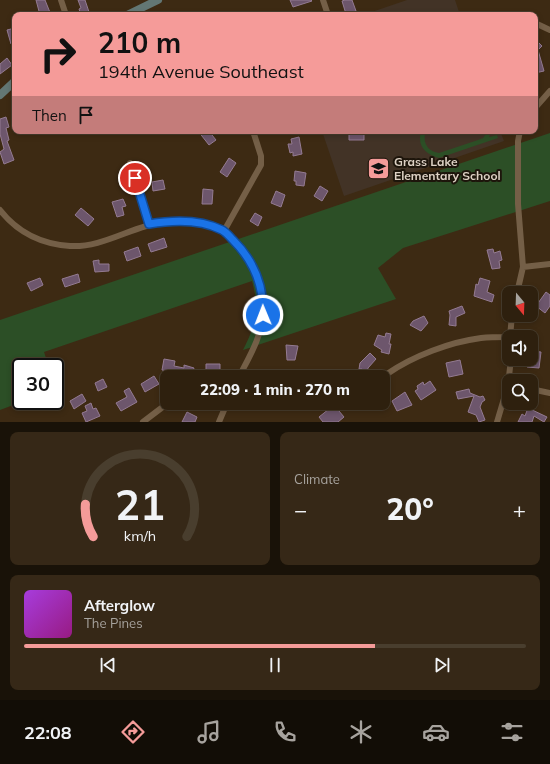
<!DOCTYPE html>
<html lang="en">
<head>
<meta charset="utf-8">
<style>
	:root { --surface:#2e200e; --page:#362817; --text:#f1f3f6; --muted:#a7a39e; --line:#493e2e; --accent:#f59b99 }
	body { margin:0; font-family:Mulish,sans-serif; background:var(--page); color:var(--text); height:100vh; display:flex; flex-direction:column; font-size:15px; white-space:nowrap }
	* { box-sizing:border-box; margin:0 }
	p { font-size:13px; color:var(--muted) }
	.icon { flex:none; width:22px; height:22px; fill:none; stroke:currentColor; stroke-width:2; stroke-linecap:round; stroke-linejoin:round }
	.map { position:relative; height:422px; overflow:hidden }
	.sheet { display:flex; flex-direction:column; gap:10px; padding:10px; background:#191208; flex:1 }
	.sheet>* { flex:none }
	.top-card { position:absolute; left:12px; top:12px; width:526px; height:122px; border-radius:8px; box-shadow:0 2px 6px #0003,0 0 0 1px var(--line); background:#f59b99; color:#111; overflow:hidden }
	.needle { width:26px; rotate:161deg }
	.tools { position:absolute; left:502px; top:286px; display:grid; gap:8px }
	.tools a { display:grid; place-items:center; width:36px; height:36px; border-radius:8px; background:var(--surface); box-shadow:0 2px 6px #0003,0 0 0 1px var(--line); font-size:20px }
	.speed { position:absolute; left:12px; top:358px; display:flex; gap:8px; font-size:20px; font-weight:700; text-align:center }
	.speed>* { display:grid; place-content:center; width:52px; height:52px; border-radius:50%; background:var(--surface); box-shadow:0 2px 6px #0003,0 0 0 1px var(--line); line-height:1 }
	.speed .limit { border:2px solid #111; border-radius:6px; background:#fff; color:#111 }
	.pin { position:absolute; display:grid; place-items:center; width:34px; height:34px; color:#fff; margin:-17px; border:2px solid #fff; border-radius:50%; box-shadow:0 1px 4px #0007 }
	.me { position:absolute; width:44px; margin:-22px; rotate:359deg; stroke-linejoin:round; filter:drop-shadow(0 0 3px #0008) }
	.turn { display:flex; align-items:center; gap:14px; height:84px; padding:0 20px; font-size:18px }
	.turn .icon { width:52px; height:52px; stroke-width:2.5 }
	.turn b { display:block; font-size:28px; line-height:34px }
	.then { display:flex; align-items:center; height:38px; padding:0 20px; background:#0003; gap:8px; font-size:15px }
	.big { font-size:30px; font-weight:800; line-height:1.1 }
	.sheet .card { flex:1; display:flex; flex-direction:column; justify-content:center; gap:6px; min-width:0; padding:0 14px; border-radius:8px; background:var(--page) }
	.sheet .dial { align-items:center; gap:0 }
	.dial svg { height:104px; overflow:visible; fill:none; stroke:var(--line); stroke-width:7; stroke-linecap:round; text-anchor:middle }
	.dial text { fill:var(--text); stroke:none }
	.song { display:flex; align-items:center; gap:12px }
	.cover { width:48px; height:48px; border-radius:6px; background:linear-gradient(135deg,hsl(280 70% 55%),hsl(310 70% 35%)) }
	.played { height:4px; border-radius:2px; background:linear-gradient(90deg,var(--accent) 70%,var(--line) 70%) }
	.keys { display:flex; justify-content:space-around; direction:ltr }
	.heat { display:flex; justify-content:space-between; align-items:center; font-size:22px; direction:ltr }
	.sheet .tiles { flex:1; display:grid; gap:10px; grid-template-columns:1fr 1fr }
	.card:last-child { grid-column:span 2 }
	.trip { position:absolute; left:160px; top:370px; width:230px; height:40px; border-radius:8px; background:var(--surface); box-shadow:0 2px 6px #0003,0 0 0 1px var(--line); font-weight:800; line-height:40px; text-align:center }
	.dock { display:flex; height:64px; justify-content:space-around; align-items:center; background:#120d06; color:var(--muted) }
	.dock .icon { width:28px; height:28px }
	.dock .current { color:var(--accent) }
	.dock b { font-size:18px; color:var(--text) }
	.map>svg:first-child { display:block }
	.education { fill:#423326 }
	.green { fill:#2c4f26 }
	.building { fill:#6d566c; stroke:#947b92 }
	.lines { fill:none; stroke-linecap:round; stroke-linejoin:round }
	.street { stroke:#745f47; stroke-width:6 }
	.secondary { stroke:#637774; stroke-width:8 }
	.route-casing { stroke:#114b97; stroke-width:10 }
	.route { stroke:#1a73e8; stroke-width:7 }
	.labels { text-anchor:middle; stroke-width:4; stroke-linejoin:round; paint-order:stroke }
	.poi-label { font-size:12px; font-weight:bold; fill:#ddd1c4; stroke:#1d150b; text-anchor:start }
</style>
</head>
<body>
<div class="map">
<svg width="550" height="422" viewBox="0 0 550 422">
	<rect width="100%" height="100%" fill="#3d2a13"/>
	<path class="education" d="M407,0H455L460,15H363Z
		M322,131H500L504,141L344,196Z"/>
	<path class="green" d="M421,131H426C422,142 427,151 439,153L478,140L483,138L488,131H492L489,137L497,135L498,138L439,158C425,154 417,146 421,131Z
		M550,133V201L403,248L378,268L396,299L243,350C256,324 260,310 252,281L44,352L49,367H21V401H24L0,410V320Z"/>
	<path class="building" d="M36,0H45L51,15H40Z
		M78,0H85L90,15H81L79,9L81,8Z
		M290,0H311L312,1L293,7Z
		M345,0H352L356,11L346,14L342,1Z
		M15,28V43L11,44L7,30Z
		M535,39L542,46L538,50L544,71L535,73Z
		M7,58L12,65L0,74V64Z
		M6,117L9,127L6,128L9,140L7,141L14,160L4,164L0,152L4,149L0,134V119Z
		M198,131H217L212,135L216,140L209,145Z
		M349,131H364V140H349Z
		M299,137L302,154L293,156V152L290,153L288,144H292L291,139Z
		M229,158L236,163L227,177L220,172Z
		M295,171L306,173L304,186L296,185V181H294Z
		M163,180L165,189L153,191L152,182Z
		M320,186L328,191L322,201L314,196Z
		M203,189L213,190L212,204H202Z
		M276,191L285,195L281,207L271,203Z
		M123,199L126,206L122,207L124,215L117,217L112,202Z
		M81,208L94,219L88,226L75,215Z
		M255,213L262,217L258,226L250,221Z
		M164,238L167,247L151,252L148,244Z
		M138,247L141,256L127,261L124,252Z
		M493,249L494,253L500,251L502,260L499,261L500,268L492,269L487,250Z
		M99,260V264H109V271L95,272L93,261Z
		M78,274L80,282L65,287L62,279Z
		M40,278L43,285L31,291L27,283Z
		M480,278L490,281L487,292L494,295L492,302L474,296L476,284L478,285Z
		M546,292L550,295V306L545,313L536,306Z
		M462,306L465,313L456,317V326L449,325L450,315L449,311Z
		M424,316L428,323L421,331L410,325L413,321Z
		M386,333L391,334L389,344H391L389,354L381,352L382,350L374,345L378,335L385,337Z
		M286,345L298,346L295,360H287Z
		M531,351L541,352L539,368L527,367L528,359H531Z
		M370,353L376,359L368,368L366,376L361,375L362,369H359L360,363Z
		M164,359L175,361L174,366L184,368V365L194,368L191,377L162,370Z
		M460,360L463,374L449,377L446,363Z
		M206,364H220V372H206Z
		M154,376L159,384L145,392L141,384Z
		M103,379L107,387L98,391L95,383Z
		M430,381L436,390L421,400L415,391L418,389L417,386L423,382L424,385Z
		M129,388L137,402L121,411L116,403L127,397L124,391Z
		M469,389L470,393L480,397L483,396L485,400L482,402L480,407L485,420L479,422L476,415L468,412L474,396L458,399L456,392Z
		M405,392L412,405L397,411L392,401Z
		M82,394L86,401L74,409L70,401Z
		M91,403L93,409L96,408L100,416L86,422L82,413L87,411L85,406Z
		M334,405L344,417L338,422H323L319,417Z
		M528,408L547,417L544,422L534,416L532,422H518L522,414L525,416Z
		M187,412L197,417L195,422H182Z"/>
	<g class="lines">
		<path class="street" d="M61,0L66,15
			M323,0L328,15
			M535,23L550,30
			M535,108L550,91
			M130,163L149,224
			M0,210C18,233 41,244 70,246C103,248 132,226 164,222C179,219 210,222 223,230C227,233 231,238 234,241C253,260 266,287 263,315C261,338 249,357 239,377
			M224,231L261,165V156L253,131
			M523,267L550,264
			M517,293L523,267L518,204V141L520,131
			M510,337L512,315
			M387,374C413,356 450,342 481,338C490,337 500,337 509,337
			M531,389L550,393
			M143,422L168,403
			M219,422L227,403
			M497,422L508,385L511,359"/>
		<path class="secondary" d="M127,15L158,0
			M0,95L15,81"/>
	</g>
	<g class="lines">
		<defs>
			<path id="route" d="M135,178L149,224C173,220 200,219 222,230C226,232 230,237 233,240C254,261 264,286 263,315"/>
		</defs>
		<use href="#route" class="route-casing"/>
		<use href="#route" class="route"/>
	</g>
	<defs>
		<symbol id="school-square" viewBox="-11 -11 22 22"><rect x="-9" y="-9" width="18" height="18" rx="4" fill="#f59b99" stroke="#1d150b"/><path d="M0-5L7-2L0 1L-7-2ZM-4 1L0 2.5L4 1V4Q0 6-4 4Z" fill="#111"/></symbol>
	</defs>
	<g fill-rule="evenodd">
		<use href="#school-square" x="366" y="156" width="25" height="25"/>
	</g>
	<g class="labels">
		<g class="poi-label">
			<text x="394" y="166">Grass Lake<tspan x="394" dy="14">Elementary School</tspan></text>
		</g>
	</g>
</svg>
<div class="tools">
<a><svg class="needle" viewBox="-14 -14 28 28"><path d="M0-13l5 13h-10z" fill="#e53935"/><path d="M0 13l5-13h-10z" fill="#a7a39e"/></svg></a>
<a><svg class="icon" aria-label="sound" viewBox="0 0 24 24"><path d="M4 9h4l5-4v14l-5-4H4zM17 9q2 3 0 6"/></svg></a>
<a><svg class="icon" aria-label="search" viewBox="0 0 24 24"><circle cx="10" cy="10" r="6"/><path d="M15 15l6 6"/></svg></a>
</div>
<div class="speed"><div class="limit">30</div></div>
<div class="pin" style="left:135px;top:178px;background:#d93025"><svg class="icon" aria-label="arrive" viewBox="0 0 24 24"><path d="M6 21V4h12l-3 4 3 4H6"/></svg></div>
<svg class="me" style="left:263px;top:315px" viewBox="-20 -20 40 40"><circle r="17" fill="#1a73e8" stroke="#fff" stroke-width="3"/><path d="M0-11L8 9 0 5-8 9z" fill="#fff"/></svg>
<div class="trip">22:09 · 1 min · 270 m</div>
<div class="top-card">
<div class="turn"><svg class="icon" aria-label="right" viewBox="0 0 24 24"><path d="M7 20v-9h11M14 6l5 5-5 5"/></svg><div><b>210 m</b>194th Avenue Southeast</div></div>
<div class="then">Then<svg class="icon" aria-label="arrive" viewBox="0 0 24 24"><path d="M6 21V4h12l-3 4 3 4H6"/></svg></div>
</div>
</div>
<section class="sheet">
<div class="tiles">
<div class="card dial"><svg viewBox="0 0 100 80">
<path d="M14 69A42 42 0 1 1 86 69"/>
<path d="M14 69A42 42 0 0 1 8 44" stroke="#f59b99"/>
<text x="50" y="56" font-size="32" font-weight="700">21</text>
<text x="50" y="72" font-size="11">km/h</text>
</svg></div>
<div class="card"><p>Climate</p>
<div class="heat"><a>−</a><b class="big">20°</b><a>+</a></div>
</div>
<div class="card">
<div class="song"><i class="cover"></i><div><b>Afterglow</b><p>The Pines</p></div></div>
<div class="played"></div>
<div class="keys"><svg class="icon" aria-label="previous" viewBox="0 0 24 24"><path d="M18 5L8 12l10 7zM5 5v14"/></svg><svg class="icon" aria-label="pause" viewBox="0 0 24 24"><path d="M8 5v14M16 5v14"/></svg><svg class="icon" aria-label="next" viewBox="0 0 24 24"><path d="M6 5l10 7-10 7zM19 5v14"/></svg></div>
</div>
</div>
</section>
<nav class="dock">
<b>22:08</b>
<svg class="icon current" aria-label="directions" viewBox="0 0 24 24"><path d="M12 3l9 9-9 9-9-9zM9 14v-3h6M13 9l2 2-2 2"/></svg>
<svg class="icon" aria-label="music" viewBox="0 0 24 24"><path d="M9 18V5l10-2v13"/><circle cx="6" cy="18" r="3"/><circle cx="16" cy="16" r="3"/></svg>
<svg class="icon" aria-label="phone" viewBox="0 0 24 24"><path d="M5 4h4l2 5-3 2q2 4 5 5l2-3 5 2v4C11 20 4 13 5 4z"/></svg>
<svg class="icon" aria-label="climate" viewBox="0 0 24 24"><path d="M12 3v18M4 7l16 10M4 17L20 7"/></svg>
<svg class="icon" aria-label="car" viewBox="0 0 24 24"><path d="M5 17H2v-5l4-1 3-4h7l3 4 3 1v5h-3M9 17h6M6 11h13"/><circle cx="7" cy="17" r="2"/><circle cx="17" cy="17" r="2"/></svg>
<svg class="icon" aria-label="filters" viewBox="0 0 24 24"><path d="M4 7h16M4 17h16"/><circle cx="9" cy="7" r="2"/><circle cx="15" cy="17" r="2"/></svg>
</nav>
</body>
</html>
